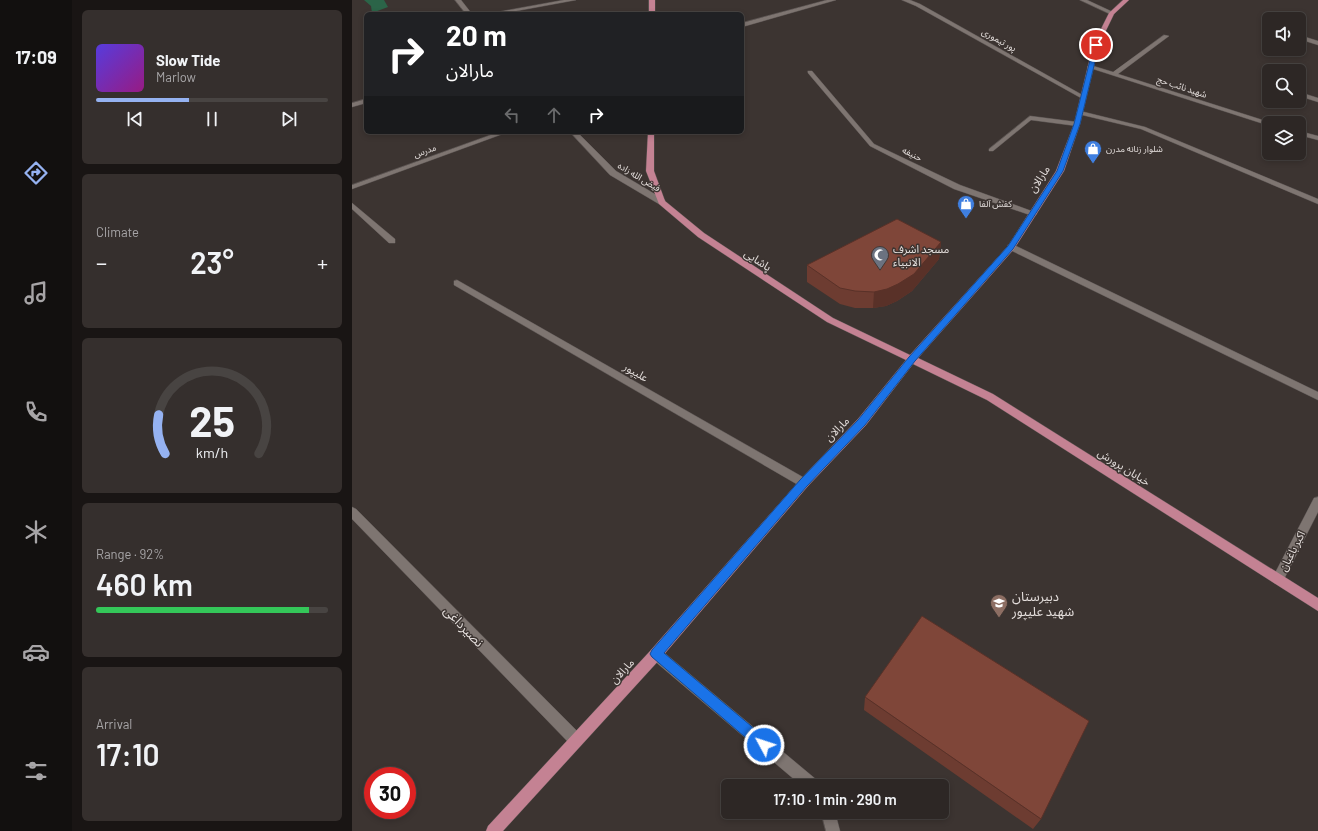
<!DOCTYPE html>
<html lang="en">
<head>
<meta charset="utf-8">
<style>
	:root { --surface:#2d2725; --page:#352f2d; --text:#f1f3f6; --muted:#a7a5a7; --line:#484442; --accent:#95b2f1 }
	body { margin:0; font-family:Barlow,"Noto Sans Arabic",sans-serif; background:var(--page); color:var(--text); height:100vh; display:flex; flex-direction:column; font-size:15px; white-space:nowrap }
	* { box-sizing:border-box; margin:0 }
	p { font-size:13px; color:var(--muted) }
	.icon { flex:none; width:22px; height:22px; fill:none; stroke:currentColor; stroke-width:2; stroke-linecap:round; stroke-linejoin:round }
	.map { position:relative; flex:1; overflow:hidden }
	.details { display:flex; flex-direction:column; gap:10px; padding:10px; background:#191514; width:280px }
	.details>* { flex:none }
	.banner { position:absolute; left:12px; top:12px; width:380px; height:122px; border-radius:6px; box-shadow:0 2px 6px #0003,0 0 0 1px var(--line); background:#202124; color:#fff; overflow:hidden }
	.controls { position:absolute; left:910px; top:12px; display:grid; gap:8px }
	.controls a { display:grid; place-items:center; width:44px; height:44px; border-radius:6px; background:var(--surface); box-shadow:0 2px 6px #0003,0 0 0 1px var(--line); font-size:20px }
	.speed { position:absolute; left:12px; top:767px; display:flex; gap:8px; font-size:20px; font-weight:700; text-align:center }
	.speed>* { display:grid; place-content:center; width:52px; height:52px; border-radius:50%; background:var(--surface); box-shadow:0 2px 6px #0003,0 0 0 1px var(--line); line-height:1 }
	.speed .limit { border:6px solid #d22; background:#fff; color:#111 }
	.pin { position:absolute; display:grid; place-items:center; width:34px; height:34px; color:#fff; margin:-17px; border:2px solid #fff; border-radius:50%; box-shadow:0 1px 4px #0007 }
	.me { position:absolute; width:44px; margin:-22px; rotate:310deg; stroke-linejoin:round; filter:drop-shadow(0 0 3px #0008) }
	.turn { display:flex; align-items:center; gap:14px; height:84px; padding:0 16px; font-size:18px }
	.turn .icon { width:52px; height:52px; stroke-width:2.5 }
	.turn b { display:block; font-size:28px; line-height:34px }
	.lanes { display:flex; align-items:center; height:38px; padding:0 16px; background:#0003; justify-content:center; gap:20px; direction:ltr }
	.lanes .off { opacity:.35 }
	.big { font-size:30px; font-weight:600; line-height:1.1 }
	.details .widget { flex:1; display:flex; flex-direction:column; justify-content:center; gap:6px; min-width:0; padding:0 14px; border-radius:6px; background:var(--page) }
	.details .dial { align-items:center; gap:0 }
	.dial svg { height:104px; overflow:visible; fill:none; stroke:var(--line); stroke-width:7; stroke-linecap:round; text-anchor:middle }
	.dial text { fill:var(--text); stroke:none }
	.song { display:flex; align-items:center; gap:12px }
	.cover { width:48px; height:48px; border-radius:6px; background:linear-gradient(135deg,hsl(250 70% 55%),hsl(310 70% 35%)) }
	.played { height:4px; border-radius:2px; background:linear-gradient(90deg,var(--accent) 40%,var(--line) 40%) }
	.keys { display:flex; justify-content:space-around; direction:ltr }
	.heat { display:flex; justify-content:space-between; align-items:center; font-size:22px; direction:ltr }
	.charge { height:6px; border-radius:3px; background:linear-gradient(90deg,#34c759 92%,var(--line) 0) }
	.trip { position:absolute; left:369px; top:779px; width:228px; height:40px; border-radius:6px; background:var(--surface); box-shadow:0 2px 6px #0003,0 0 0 1px var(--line); font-weight:600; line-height:40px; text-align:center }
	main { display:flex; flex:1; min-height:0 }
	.tab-bar { display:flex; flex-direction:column; width:72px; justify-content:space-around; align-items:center; background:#12100f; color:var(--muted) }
	.tab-bar .icon { width:28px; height:28px }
	.tab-bar .active { color:var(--accent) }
	.tab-bar b { font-size:18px; color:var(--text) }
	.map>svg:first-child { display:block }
	.green { fill:#2b6448 }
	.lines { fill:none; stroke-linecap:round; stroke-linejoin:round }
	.minor-casing { stroke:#595250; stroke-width:1 }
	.major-casing { stroke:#595250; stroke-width:1 }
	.minor { fill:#7e7571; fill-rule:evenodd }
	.major { fill:#c48293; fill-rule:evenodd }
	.wall { fill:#6d3c31 }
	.shaded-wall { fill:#593128 }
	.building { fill:#7f4639; stroke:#593128 }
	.route { fill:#1a73e8; stroke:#114b97 }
	.labels { text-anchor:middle; stroke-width:3; stroke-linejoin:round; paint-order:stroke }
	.far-street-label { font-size:9px; fill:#e4dedc; stroke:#3c3431 }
	.far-poi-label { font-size:9px; fill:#e4dedc; stroke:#3c3431; text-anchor:start }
	.street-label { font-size:11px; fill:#e4dedc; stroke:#3c3431 }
	.poi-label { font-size:11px; fill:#e4dedc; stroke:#3c3431; text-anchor:start }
	.near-poi-label { font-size:13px; fill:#e4dedc; stroke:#3c3431; text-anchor:start }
	.near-street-label { font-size:13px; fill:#e4dedc; stroke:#3c3431 }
</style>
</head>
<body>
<main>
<nav class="tab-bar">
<b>17:09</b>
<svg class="icon active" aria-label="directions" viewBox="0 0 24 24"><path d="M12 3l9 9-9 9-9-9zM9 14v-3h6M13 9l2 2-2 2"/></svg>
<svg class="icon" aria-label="music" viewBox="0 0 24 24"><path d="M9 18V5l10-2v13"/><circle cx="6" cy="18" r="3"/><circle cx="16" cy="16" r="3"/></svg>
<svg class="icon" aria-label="phone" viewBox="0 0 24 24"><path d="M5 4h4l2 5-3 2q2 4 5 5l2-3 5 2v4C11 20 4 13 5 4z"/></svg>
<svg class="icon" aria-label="climate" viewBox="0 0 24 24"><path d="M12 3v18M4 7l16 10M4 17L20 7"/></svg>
<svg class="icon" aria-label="car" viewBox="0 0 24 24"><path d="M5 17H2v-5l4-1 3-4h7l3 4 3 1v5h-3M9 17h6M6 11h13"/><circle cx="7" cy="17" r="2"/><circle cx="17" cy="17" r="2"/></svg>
<svg class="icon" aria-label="filters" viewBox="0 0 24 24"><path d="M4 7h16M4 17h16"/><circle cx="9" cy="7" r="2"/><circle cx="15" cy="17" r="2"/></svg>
</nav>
<section class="details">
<div class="widget">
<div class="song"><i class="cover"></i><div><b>Slow Tide</b><p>Marlow</p></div></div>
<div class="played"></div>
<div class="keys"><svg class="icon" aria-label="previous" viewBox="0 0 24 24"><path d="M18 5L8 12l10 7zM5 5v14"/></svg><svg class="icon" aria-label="pause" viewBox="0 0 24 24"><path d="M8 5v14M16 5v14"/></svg><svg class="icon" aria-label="next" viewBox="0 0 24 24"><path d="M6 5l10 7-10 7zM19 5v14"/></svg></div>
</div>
<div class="widget"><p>Climate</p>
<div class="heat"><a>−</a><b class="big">23°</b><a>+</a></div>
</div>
<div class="widget dial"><svg viewBox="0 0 100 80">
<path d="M14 69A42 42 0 1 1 86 69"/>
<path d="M14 69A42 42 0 0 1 9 39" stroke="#95b2f1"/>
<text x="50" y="56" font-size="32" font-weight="700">25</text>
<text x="50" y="72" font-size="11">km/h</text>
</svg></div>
<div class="widget"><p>Range · 92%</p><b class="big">460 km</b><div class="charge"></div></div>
<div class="widget"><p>Arrival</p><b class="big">17:10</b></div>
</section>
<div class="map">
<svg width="966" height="831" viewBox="0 0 966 831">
	<rect width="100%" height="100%" fill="#3c3431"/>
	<path class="green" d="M12,0H32L36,7L20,13L19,6Z"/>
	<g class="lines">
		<defs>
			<path id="minor" d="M103,0H109L120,14H114Z
				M212,0H224L148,14H135Z
				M475,0H484L390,27V23Z
				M550,0H558L568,4L734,97L729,98L564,6Z
				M728,0H735L763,13L758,14Z
				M812,35L817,36L766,74L920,123H917V126L915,125L735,67L738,65L761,72Z
				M947,35L966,41V45L947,39Z
				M456,71H460L522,144L608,185L685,213L684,215H678L602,189L518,146L456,73Z
				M947,92L966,98V102L947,96Z
				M14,99V103L0,107V103Z
				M728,111L793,127L966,199V204L789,129L726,114L725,113Z
				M678,116L725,122L728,124L725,126L679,120L641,151H637V149Z
				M947,131L966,136V140L947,135Z
				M147,132H156L0,189V185Z
				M218,132H225L264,171L313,200V204H307L258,175Z
				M0,203L43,239V243H37L0,209Z
				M656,245H662L966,392V400L656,249Z
				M105,280L456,480L457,483L456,486L452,487L448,486L102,285V281Z
				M966,497V512L930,583L926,584L922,583L920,579L922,575L962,498Z
				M0,507L4,509L229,735L231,740L229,745L224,747L219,745L0,519Z
				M304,648L309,650L466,781L468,786H450L299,658L298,654L299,650Z
				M469,812H483L488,831H474Z"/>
			<path id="major" d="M297,0H303V14H297Z
				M771,0H777L762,14L747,45L728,124L712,171L662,249L566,358L641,394L966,598V611L635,400L561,364L514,425L456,486L309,658L151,831H134L136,826L299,650L448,480L506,419L554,360L475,322L346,237L307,204L294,171L296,132H302V171L313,201L352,233L481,318L558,355L656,246L704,171L722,124L741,45L757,13Z"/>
		</defs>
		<use href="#minor" class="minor-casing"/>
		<use href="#major" class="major-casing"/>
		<use href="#minor" class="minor"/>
		<use href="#major" class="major"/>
	</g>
	<path class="wall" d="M589,242L587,259L560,291L545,301L534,306L521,308H503L488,304L455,282V265Z
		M513,697L689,819L681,829L512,710Z"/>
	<path class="shaded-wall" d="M589,242L587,259L560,291L545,301L534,306L521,308L522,292Z"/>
	<path class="building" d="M545,219L589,242L562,274L546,284L535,289L522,292L503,291L488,288L455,265Z
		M570,616L737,721L689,819L513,697Z"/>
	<path class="route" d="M742,44L747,45L728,124L711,171L661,249L563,361L513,425L455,486L312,653L417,741L419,745L417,750L412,752L408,750L300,657L298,654L300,650L448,480L506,420L557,357L656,246L705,171L722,124Z"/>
	<defs>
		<symbol id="shop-pin" viewBox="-11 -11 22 30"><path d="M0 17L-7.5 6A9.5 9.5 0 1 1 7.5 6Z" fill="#3f7fe0" stroke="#3c3431"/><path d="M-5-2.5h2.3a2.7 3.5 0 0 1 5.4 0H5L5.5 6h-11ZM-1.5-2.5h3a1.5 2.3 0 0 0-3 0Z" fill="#fff"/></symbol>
		<symbol id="mosque-pin" viewBox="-11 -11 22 30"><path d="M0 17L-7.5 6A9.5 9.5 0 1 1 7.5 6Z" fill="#6b7280" stroke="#3c3431"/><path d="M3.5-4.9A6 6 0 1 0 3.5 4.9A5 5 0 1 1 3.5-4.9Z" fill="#fff"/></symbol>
		<symbol id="school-pin" viewBox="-11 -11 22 30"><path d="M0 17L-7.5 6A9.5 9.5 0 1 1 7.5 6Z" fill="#8d6e63" stroke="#3c3431"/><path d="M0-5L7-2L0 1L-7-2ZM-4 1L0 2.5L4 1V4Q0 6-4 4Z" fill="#fff"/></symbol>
	</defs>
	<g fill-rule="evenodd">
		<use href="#shop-pin" x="731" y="139" width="20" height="27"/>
		<use href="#shop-pin" x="604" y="194" width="20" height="27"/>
		<use href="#mosque-pin" x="518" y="245" width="20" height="27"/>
		<use href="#school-pin" x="637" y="593" width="20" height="27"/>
	</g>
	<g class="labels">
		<g class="far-street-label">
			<text transform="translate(647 40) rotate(29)" y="3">پور تیموری</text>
			<text transform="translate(830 87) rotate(18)" y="3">شهید نائب حج</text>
			<text transform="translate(73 151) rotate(-20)" y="3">مدرس</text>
			<text transform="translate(560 154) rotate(26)" y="3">حنیفه</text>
			<text transform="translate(287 177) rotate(31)" y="3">فیض الله زاده</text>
		</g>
		<g class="far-poi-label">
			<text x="754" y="152">شلوار زنانه مدرن</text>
			<text x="627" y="207">کفش آلفا</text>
		</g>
		<g class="street-label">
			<text transform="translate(687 179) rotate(-57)" y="4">مارالان</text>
			<text transform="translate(406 260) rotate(33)" y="4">پاشایی</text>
			<text transform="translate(284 372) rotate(30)" y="4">علیپور</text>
			<text transform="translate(485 429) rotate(-45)" y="4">مارالان</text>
			<text transform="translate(772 467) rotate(32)" y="4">خیابان پرورش</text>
			<text transform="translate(940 551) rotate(-63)" y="4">اکبر باغبان</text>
			<text transform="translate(270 671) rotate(-47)" y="4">مارالان</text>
		</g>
		<g class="poi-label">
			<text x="541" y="253">مسجد اشرف<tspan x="541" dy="13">الانبیاء</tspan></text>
		</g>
		<g class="near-poi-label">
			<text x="660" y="601">دبیرستان<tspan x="660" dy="15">شهید علیپور</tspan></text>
		</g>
		<g class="near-street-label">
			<text transform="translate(112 626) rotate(46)" y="5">نصیرداغی</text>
		</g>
	</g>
</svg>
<div class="controls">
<a><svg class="icon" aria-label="sound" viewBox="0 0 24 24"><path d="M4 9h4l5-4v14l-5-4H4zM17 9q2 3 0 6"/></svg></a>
<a><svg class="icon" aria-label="search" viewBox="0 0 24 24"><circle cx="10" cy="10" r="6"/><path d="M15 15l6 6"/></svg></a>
<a><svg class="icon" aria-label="layers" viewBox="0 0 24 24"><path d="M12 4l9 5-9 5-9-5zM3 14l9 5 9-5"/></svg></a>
</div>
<div class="speed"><div class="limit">30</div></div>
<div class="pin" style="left:744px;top:45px;background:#d93025"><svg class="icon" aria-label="arrive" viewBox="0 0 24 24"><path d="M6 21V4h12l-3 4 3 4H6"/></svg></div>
<svg class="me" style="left:412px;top:745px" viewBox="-20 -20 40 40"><circle r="17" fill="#1a73e8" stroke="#fff" stroke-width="3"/><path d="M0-11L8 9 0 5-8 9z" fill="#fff"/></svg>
<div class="trip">17:10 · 1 min · 290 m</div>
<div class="banner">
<div class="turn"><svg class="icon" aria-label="right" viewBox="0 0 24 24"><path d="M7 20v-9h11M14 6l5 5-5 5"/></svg><div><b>20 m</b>مارالان</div></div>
<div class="lanes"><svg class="icon off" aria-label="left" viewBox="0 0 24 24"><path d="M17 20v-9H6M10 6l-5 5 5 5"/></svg><svg class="icon off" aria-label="ahead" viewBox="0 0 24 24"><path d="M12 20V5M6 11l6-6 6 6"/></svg><svg class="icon" aria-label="right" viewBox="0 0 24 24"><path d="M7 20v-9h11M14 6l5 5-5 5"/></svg></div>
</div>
</div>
</main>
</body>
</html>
